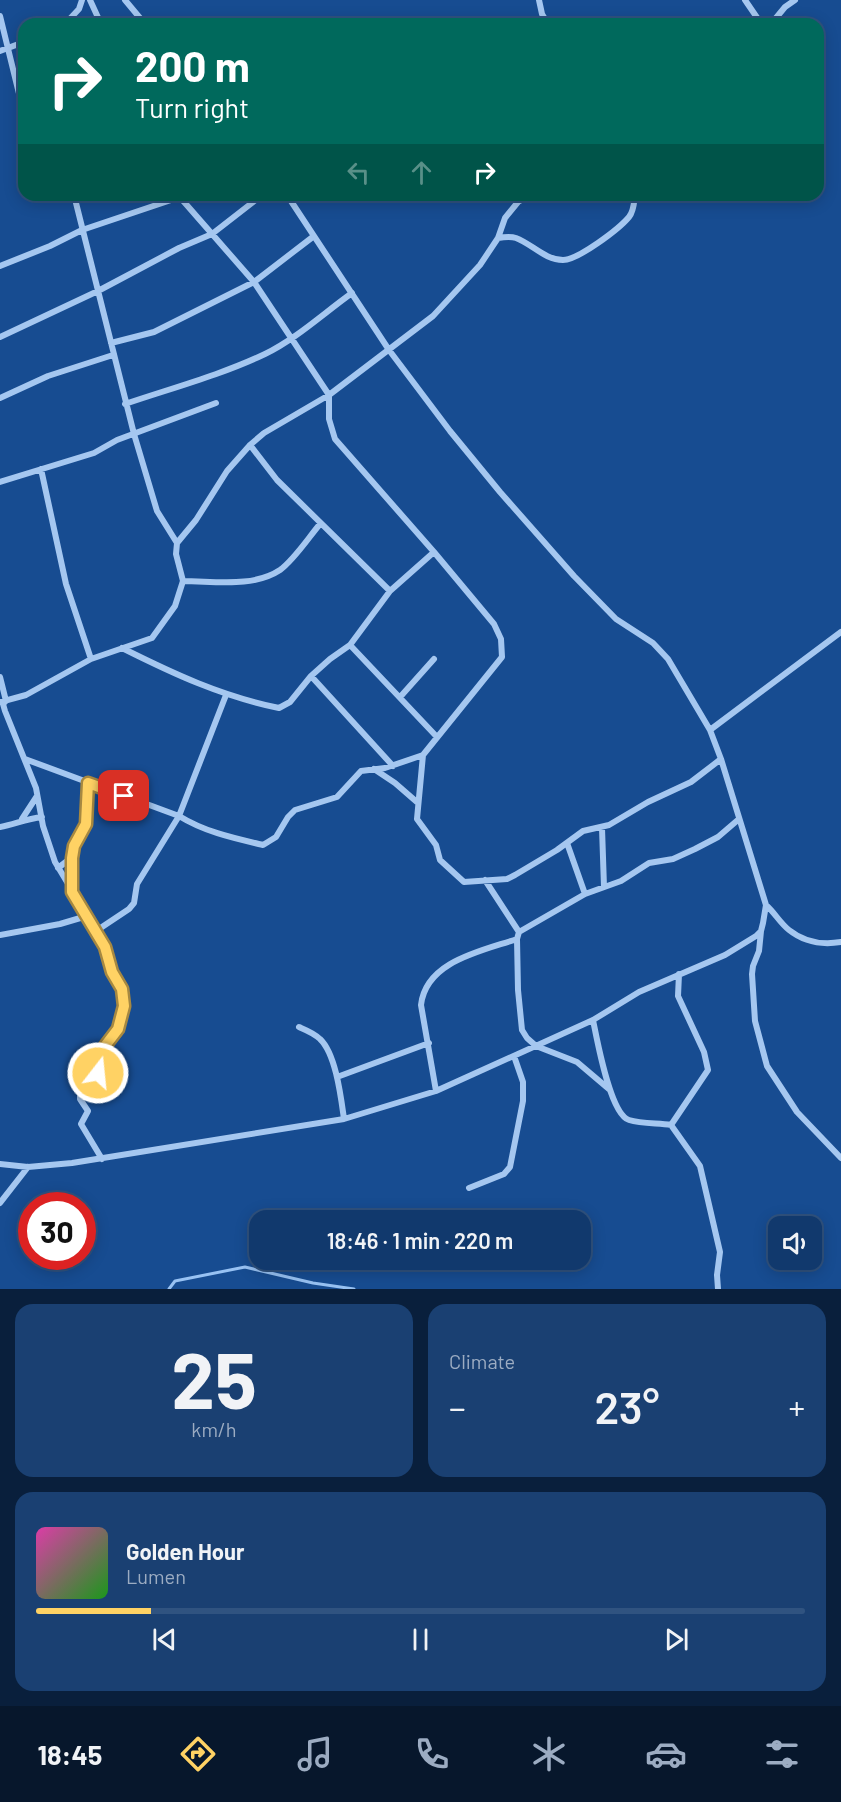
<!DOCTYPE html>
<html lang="en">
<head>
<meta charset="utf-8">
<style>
	:root { --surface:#11396d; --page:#1a4072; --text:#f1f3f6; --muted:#9cacc2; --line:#305380; --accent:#ffd264 }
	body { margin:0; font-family:Barlow,sans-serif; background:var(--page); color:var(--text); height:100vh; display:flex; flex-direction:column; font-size:22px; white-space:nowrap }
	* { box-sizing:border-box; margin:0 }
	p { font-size:20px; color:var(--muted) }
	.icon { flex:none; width:33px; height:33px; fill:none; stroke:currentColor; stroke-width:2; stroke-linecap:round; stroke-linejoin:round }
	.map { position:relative; height:1289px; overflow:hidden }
	.drawer { display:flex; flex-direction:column; gap:15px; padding:15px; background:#091f3c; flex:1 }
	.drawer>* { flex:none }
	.guide { position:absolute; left:18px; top:18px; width:806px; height:183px; border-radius:18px; box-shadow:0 3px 15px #0003,0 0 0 2px var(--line); background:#00695c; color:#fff; overflow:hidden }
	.tools { position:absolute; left:768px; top:1216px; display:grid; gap:12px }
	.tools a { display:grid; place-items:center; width:54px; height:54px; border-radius:12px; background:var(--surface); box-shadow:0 3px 15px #0003,0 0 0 2px var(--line); font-size:30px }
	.speed { position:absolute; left:18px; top:1192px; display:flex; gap:12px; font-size:30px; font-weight:700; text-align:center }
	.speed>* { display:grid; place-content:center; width:78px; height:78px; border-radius:50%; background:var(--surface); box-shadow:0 3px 15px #0003,0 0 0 2px var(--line); line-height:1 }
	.speed .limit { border:9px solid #d22; background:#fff; color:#111 }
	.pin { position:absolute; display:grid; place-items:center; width:51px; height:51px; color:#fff; margin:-26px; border-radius:12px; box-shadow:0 3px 9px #0006 }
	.me { position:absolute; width:66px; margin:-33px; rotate:16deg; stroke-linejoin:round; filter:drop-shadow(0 0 4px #0008) }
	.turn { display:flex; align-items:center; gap:21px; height:126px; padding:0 18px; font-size:27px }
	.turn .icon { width:78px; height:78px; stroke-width:2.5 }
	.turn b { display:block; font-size:42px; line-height:51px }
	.lanes { display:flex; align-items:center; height:57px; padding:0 18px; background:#0003; justify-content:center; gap:30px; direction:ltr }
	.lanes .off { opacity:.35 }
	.big { font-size:45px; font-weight:600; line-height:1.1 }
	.drawer .widget { flex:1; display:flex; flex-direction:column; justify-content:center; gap:9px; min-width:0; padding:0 21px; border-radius:18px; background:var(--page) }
	.drawer .dial { align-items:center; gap:0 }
	.dial b { font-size:78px; line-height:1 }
	.song { display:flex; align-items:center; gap:18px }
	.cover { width:72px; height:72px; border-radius:9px; background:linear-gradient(135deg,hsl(320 70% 55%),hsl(120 70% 35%)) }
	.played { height:6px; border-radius:3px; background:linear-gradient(90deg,var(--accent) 15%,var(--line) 15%) }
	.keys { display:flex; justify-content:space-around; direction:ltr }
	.heat { display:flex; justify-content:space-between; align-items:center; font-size:33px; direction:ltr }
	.drawer .tiles { flex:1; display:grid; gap:15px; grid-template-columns:1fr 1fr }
	.widget:last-child { grid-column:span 2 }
	.trip { position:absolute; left:249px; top:1210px; width:342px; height:60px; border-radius:18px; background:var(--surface); box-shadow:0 3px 15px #0003,0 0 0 2px var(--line); font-weight:600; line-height:60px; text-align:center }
	.dock { display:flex; height:96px; justify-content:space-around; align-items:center; background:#07172c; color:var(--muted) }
	.dock .icon { width:42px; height:42px }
	.dock .active { color:var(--accent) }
	.dock b { font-size:27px; color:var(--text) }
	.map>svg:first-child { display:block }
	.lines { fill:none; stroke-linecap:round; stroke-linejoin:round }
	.stream { stroke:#98c2f3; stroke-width:3 }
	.street { stroke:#a5c7f0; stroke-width:6 }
	.route-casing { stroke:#a68841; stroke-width:15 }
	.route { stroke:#ffd264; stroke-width:10 }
</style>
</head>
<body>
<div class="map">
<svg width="841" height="1289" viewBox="0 0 841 1289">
	<rect width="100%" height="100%" fill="#174c91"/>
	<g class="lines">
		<path class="stream" d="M169,1289L175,1281L245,1267L313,1283L354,1289"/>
		<path class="street" d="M90,0L101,24
			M125,0L145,24
			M539,0L542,14L548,24
			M745,0L758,19L759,24
			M0,16L24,114
			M65,24L79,9L82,0
			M771,24L785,7L795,0
			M0,51L24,42
			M74,195L134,434L157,511L177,543
			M498,238C504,237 510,236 516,238C532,244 545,260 563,260C578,260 619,229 629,217C634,211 634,202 635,195
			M0,266L50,246L82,230L180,197
			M0,337L98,291L179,248L212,234L262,195
			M111,343L154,332L254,282L314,236
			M0,398L48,376L113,355
			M125,404C172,388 221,375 265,354C296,339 324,313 352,293
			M250,445L277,480L390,591
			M41,469L66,584L91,659
			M0,482L94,453L117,440L216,403
			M183,581C214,581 253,588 280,570C294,560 309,537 320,524
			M350,645L437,737
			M122,648C174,674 221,696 279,708L290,702L311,676L330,659L350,645L390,591L434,552
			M311,676L393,766
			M0,677L6,701L3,704L5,711L36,788L43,826L55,862L100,937L124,998L125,1006L118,1029L105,1046L101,1067L80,1096V1099L88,1111L81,1124L102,1159
			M401,696L434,659
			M0,702L26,695L91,659L152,638L175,606L183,581L176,554L177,543L196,520L227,471L250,445L264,433L329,395L433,316L480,265L498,238L505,218L518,202L530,195
			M710,730L841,632
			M423,755L417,819L436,845L440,860L464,882L507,879L515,875L557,850L583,831L609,825L648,802L691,782L721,759
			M25,759L179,816C205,832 233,838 263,845L276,837L288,817L295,810L337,797L361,771L385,768L423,755L502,657L501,639L494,624L434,552L335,439L329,419V395L254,282L178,195
			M374,769L395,783L418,803
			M22,819L37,796
			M0,827C15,824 26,819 42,817
			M602,828L604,887
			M567,843L585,894
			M58,868L71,858
			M485,880L519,932L517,939L518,990L522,1030L527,1038L536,1046L577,1062L610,1090
			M72,890L71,858L74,846L86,824L88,783
			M766,905C775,913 780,923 789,930C804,942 823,945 841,942
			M96,931L129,909L134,903L137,884L179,816L226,695
			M761,931L759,951L753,966L752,974L755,1021L767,1066L797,1112L841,1158
			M519,932L585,894L621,881L649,863L673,859L695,849L718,837L739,819
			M0,935L60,924L87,916
			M679,974L678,996L704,1052L708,1070L671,1125L700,1166L720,1252L717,1275L718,1289
			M593,1020C597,1039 610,1114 629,1120C642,1124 658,1123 671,1125
			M299,1027C306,1030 314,1033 320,1039C336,1054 341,1098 344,1119
			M337,1077L429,1043
			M436,1091L421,1005C426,961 482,951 517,939
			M0,1164L28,1167L72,1163L344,1119L436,1091L593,1020L639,992L725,955L756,936L761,931L763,923L766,905L721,759L710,730L668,659L653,643L616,619L574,576L500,492L450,431L389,350L287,195
			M469,1188L504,1174L510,1167L523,1101V1082L514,1056
			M0,1203L28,1167"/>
	</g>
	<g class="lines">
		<defs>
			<path id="route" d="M98,1073L101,1067L105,1046L118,1029L124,1006L122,989L112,972L105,947L72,892V858L74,846L86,824L88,783L124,796"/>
		</defs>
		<use href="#route" class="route-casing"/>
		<use href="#route" class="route"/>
	</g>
</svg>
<div class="tools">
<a><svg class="icon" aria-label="sound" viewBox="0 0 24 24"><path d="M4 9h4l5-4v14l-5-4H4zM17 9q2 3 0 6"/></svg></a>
</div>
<div class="speed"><div class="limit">30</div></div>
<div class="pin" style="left:124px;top:796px;background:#d93025"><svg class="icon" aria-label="arrive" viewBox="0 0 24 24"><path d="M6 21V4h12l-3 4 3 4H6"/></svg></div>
<svg class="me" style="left:98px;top:1073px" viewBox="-20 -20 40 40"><circle r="17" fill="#ffd264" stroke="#fff" stroke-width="3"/><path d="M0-11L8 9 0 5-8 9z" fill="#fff"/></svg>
<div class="trip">18:46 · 1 min · 220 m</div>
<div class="guide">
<div class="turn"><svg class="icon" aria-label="right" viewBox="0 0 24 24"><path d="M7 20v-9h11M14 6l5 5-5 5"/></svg><div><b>200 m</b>Turn right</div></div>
<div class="lanes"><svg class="icon off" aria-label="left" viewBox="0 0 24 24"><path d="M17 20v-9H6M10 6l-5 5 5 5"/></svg><svg class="icon off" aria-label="ahead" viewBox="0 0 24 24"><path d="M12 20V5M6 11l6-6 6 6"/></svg><svg class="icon" aria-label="right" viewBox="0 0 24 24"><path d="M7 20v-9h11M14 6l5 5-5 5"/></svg></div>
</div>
</div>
<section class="drawer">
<div class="tiles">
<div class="widget dial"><b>25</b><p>km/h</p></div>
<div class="widget"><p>Climate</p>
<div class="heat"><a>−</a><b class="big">23°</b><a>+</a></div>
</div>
<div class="widget">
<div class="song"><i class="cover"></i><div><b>Golden Hour</b><p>Lumen</p></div></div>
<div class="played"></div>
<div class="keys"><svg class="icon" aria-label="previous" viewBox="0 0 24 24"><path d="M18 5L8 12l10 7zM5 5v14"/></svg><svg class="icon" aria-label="pause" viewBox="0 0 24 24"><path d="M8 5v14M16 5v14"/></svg><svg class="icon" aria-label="next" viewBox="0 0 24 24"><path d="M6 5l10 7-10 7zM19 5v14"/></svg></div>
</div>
</div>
</section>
<nav class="dock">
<b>18:45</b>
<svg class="icon active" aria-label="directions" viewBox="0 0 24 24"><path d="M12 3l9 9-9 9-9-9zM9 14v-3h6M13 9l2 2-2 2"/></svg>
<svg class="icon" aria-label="music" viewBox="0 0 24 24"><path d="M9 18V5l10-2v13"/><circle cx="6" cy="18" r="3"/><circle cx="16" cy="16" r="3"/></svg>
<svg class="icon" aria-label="phone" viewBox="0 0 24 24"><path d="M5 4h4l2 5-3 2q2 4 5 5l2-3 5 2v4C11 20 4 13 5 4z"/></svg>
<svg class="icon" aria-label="climate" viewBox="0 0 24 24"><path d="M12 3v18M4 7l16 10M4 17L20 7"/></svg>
<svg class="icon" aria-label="car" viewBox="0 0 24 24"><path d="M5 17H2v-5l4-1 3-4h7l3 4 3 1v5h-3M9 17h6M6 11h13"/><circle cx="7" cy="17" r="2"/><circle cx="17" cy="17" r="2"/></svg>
<svg class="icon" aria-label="filters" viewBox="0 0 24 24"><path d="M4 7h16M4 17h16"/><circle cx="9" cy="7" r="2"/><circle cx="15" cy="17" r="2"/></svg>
</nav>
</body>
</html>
